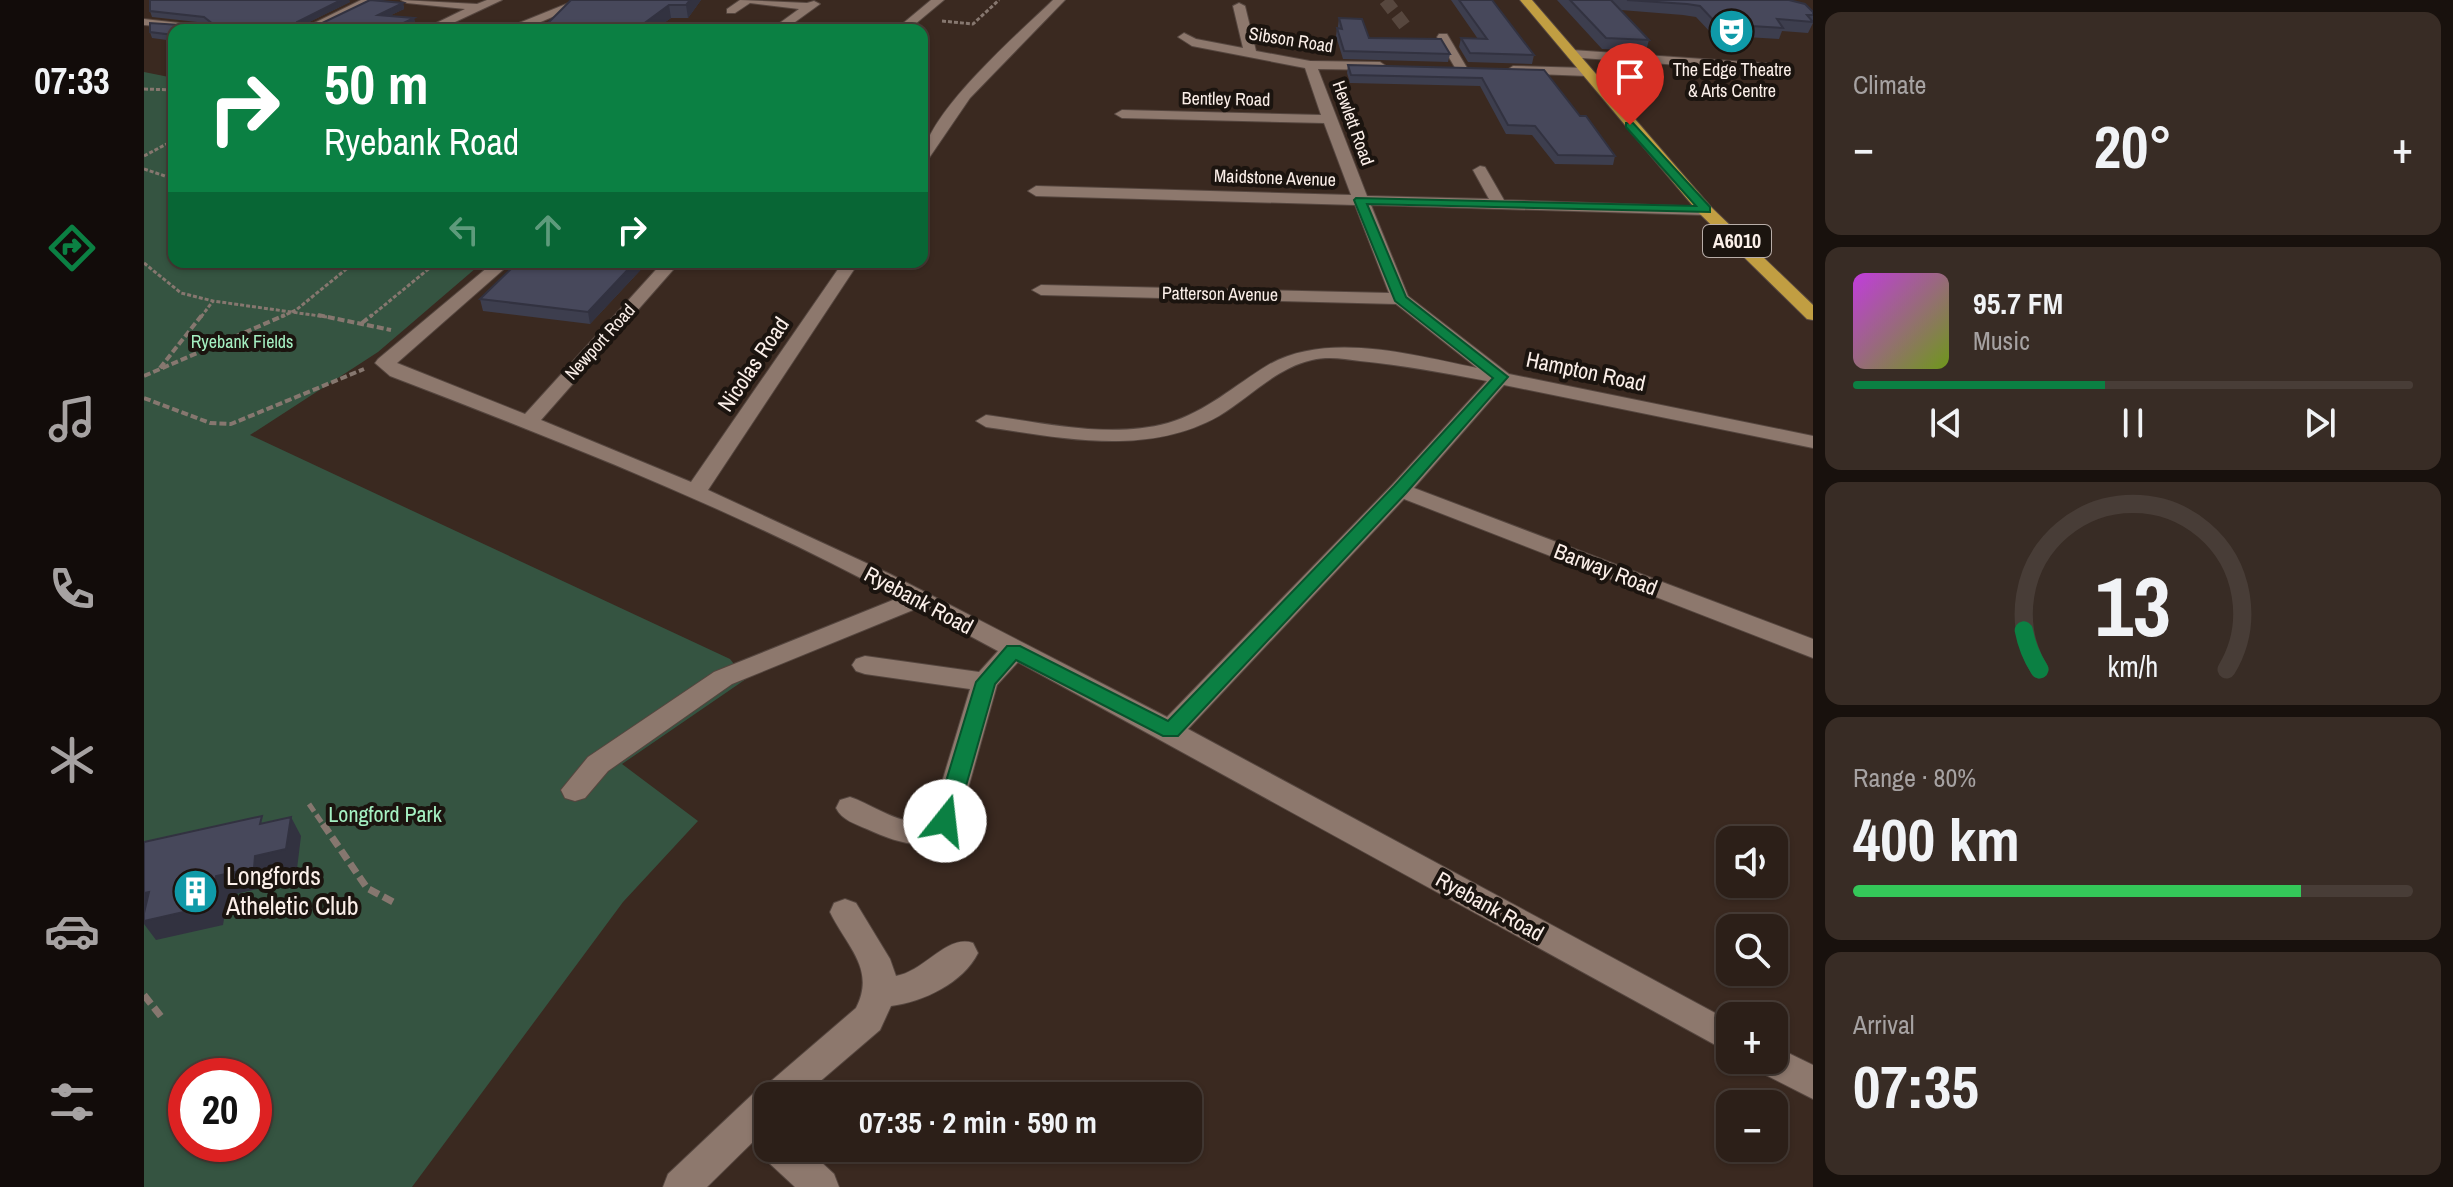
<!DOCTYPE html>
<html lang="en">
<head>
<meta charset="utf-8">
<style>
	:root { --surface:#2c1f18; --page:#382c25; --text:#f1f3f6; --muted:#a6a2a2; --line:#483d37; --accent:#0b8043 }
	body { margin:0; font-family:"Archivo Narrow",sans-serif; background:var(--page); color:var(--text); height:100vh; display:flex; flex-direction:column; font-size:30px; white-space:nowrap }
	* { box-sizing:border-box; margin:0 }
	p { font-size:26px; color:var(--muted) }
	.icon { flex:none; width:44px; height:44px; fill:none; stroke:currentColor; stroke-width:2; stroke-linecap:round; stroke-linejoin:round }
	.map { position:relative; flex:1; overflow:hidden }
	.panel { display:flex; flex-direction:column; gap:12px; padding:12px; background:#18110d; width:640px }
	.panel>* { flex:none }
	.top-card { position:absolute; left:24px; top:24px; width:760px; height:244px; border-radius:16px; box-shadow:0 2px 6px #0004,0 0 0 2px var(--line); background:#0b8043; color:#fff; overflow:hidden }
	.buttons { position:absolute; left:1572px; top:826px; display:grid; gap:16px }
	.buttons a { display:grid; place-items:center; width:72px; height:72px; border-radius:16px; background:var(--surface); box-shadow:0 2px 6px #0004,0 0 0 2px var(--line); font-size:40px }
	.speed { position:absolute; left:24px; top:1058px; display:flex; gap:16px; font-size:40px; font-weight:700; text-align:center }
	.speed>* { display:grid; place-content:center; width:104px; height:104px; border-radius:50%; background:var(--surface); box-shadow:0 2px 6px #0004,0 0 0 2px var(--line); line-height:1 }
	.speed .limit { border:12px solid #d22; background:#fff; color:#111 }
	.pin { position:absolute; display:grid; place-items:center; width:68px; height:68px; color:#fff; margin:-82px -34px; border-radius:50% 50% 50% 0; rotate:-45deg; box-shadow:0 0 8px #0007 }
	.pin .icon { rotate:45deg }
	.me { position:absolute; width:88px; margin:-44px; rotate:16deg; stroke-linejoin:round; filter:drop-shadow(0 0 6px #0008) }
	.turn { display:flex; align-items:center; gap:28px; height:168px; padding:0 24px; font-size:36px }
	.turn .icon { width:104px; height:104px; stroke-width:2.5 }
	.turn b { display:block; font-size:56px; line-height:68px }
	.lanes { display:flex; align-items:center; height:76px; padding:0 24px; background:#0003; justify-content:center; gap:40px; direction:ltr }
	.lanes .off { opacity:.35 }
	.big { font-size:60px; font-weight:700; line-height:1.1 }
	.panel .widget { flex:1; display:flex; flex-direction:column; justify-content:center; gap:12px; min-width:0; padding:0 28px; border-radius:16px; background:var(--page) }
	.panel .dial { align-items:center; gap:0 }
	.dial svg { height:208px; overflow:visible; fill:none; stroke:var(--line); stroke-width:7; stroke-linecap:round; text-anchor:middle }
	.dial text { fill:var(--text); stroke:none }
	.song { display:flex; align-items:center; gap:24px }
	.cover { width:96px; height:96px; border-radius:12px; background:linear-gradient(135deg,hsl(290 70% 55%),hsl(80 70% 35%)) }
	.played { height:8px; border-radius:4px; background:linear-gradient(90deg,var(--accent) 45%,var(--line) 45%) }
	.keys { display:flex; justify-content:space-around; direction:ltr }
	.heat { display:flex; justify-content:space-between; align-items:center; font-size:44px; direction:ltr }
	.charge { height:12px; border-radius:6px; background:linear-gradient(90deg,#34c759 80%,var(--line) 0) }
	.trip { position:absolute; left:610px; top:1082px; width:448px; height:80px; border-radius:16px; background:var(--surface); box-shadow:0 2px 6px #0004,0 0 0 2px var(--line); font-weight:700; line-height:80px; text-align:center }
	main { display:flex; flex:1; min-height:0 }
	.tabs { display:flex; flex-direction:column; width:144px; justify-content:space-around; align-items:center; background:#120c0a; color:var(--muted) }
	.tabs .icon { width:56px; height:56px }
	.tabs .selected { color:var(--accent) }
	.tabs b { font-size:36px; color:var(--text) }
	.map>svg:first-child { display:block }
	.green { fill:#355441; fill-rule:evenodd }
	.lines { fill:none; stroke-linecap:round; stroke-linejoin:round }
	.minor-tunnel { stroke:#57473e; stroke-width:13; stroke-dasharray:13 6; stroke-linecap:butt }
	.minor-casing { stroke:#55463f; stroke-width:2 }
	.highway-casing { stroke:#55463f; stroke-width:2 }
	.path-far3 { stroke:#86776f; stroke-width:3; stroke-dasharray:4 2; stroke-linecap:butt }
	.path-far2 { stroke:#86776f; stroke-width:4; stroke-dasharray:7 3; stroke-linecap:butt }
	.path-far1 { stroke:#86776f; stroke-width:5; stroke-dasharray:9 4; stroke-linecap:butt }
	.path { stroke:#86776f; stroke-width:7; stroke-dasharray:11 5; stroke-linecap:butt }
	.minor { fill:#8d786d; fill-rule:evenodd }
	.highway { fill:#c19e42; fill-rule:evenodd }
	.wall { fill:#3d3e4e }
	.shaded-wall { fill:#323240 }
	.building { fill:#47485b; stroke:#323240; stroke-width:2 }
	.route { fill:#0b8043; stroke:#07532c; stroke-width:2 }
	.labels { text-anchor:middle; stroke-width:8; stroke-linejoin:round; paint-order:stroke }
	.far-street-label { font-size:18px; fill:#fbefe9; stroke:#1b140f }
	.far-poi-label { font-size:18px; fill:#fbefe9; stroke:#1b140f }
	.far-park-label { font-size:18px; fill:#a5f0c2; stroke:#1b140f }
	.shield { fill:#1b140f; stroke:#b8ada8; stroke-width:2 }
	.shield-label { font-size:20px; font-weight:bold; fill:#fbefe9 }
	.street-label { font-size:22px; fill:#fbefe9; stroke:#1b140f }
	.park-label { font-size:22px; fill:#a5f0c2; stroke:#1b140f }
	.near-poi-label { font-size:26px; fill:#fbefe9; stroke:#1b140f; text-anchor:start }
</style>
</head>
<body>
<main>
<nav class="tabs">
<b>07:33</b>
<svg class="icon selected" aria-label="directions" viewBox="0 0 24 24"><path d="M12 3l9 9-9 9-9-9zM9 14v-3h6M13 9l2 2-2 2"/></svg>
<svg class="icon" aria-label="music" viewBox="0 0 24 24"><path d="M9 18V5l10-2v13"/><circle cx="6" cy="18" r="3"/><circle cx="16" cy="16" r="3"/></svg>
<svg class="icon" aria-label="phone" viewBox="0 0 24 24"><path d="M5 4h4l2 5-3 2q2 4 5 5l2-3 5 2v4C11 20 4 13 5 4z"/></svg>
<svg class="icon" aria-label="climate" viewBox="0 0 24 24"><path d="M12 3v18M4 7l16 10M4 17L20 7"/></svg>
<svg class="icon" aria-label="car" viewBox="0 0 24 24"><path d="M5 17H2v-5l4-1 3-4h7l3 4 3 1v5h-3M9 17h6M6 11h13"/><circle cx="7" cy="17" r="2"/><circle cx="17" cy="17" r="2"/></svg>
<svg class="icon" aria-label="filters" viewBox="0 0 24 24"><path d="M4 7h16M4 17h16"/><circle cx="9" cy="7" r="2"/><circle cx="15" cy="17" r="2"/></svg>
</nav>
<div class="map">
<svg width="1669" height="1187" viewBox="0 0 1669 1187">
	<rect width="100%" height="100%" fill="#3a2920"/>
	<path class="green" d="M0,72L30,78V262H339L234,352L106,435L586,659L602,679L478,764L554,821L479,902L268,1187H0ZM42,1076H110V1144H42Z"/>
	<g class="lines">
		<path class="minor-tunnel" d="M1241,0L1261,26"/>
		<defs>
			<path id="minor" d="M217,0H232L171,30H156Z
				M257,0L333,4L343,0H358L294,30H278L321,9L263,3Z
				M432,0H448L385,27L386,30H374L375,23Z
				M596,0L663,3L670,1L676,4L640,30H626L655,9L606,3L591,13H583V9Z
				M787,0H800L764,30H751Z
				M909,0H921L826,98L783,161L778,162C778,117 875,33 909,0Z
				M1095,3L1101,6L1112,51L1166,61L1236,62L1242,66L1236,70L1174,69L1223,196L1345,199L1329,170L1336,166L1341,167L1360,200L1567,207L1569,210L1561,215L1227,205L1264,296L1365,374L1669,436V448L1360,385L1270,488L1669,639V658L1260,499L1044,729L1586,1021V1053L874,662L853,685L815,821C796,858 753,843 723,829C711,824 698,820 692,808L696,800L706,797C729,804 766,834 788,815L826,689L721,674L712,671L708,665L712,659L721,656L835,672L854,651L774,608L588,684L464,771L441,798L431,801L421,798L417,790L444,757L570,672L754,598C592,510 418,442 246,376L231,363L234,359L350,262H368L253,363L381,414L519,262H536L397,420L547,482L699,262H715L564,490L746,574L1023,717L1248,485L1343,381C1300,373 1259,365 1216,361C1201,359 1184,356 1168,360C1132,368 1105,398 1075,416C1003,457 918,438 842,427L832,421L842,415C900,423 966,439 1024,423C1062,412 1091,385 1124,365C1184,331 1269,355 1333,368L1252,304L897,295L888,290L897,285L1245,293L1211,205L892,196L884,191L892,186L1207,195L1180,123L978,118L971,114L978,110L1177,115L1161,68L1048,46L1034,37L1040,33L1052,39L1099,48L1089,6Z
				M0,19L62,26L68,30L0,25Z
				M1295,34H1303L1323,68L1321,71H1313L1293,37Z
				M1428,50L1632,64L1638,68L1632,72L1424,57V51Z
				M1369,66L1443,68L1449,72L1443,76L1365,73L1363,70Z
				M701,899L712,903L746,959L752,976C781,971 803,934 829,943L834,953C819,983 779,1002 747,1006L736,1030L659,1096H624V1127L563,1187H519L524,1174L612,1091L619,1088L712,1008C732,969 703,947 686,912L690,903Z
				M1630,1046L1669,1065V1099L1614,1071L1609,1060H1630Z
				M623,1135L624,1148H662L690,1174L695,1187H651L623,1161L618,1148Z"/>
			<path id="highway" d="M1376,0H1388L1567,207L1669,305V320L1663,319L1555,213Z"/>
		</defs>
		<use href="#minor" class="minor-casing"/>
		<use href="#highway" class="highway-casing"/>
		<path class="path-far3" d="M798,21L829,24L855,0
			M0,89L30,90
			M0,156L30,140
			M0,169L30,179
			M0,263L37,293L69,301L183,317
			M57,317L69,301
			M137,317L152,310L211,262
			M226,317L293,262"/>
		<path class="path-far2" d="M174,315L247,330
			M218,323L228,315
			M16,368L58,315
			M0,376L141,315
			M0,398L66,423L87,424L220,369"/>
		<path class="path-far1" d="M165,804L180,826"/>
		<path class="path" d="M179,824L223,888L251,903
			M0,995L19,1019"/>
		<use href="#minor" class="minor"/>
		<use href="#highway" class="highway"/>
	</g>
	<path class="wall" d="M6,0H205L206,2L155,27H170L226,0H234L259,3L260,9L245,16L270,18L271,24L259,30H30V41L8,38L6,32V23L66,26L62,23L8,17L6,11Z
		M427,0H557L544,18H527L510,30H397Z
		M1307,0H1348L1390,55L1388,64L1324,62L1315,47L1317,38L1334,39Z
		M1413,0H1645L1669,12V23L1664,33L1638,31L1635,39L1569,35L1552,17L1539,15L1477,10L1505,40L1502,51L1458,49Z
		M1195,18L1225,38L1306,54L1304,62L1199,59L1192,36L1193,28L1194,29V26Z
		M1204,65L1400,70L1436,116L1471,156L1469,165L1411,164L1388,135L1362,134L1336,86L1206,83L1203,73Z
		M504,262L446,324L339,311L336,299Z"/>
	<path class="shaded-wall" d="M197,0H205L206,2L155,27L153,22Z
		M546,0H557L544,18L542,5Z
		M259,3L260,9L235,21L234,15Z
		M525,5L527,18L510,30H491Z
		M270,18L271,24L259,30H245Z
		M491,262H504L446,324L444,312Z
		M147,817L157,836L153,869L123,876L122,887L84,896L79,925L12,940L0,924V921L72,876L111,856Z
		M5,892L0,915V893Z"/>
	<path class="building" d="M6,0H197L153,22L154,27H170L226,0L259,3L234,15L270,18L245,30H30V35L6,32V23L66,27L69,24L60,17L6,11Z
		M427,0H546L542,5H525L491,30H397Z
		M1315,0H1348L1390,55L1326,53L1317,38L1343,39Z
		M1426,0H1467L1505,40L1462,38Z
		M1483,0H1645L1661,4L1669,12V15H1663L1669,22L1633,19L1639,28L1573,24L1556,6L1543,4Z
		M1195,18L1218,19L1225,38L1297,39L1306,54L1200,51L1193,28L1198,29Z
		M1204,65L1400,70L1436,116H1442L1471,156L1414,155L1391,126L1364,125L1338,78L1207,75Z
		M374,262H491L444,312L336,299Z
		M118,816L116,824L147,817L142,849L111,856L110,868L72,876L66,906L0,921V913L5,892L0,893V842Z"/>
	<path class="route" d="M1482,123H1489L1566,207V212L1223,204L1262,297L1364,377L1262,493L1034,736H1019L872,660L851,684L812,821L809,827L801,830L793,827L790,821L832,682L863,646H876L1024,721L1250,486L1349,378L1251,301L1210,200L1212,198L1552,206L1482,127Z"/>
	<defs>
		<symbol id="theatre-disc" viewBox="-11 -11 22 22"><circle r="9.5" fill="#0f9aa8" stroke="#1b140f"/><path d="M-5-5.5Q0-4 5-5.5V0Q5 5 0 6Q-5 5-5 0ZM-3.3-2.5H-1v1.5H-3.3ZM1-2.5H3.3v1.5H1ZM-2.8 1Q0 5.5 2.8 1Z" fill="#fff"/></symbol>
		<symbol id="building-disc" viewBox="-11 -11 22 22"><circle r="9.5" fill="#0f9aa8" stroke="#1b140f"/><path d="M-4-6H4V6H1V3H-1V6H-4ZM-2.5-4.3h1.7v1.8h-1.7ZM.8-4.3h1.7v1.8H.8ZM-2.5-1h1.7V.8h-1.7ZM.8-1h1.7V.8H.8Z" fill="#fff"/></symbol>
	</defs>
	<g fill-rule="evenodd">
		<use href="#theatre-disc" x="1562" y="6" width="51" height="51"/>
		<use href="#building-disc" x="26" y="866" width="51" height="51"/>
	</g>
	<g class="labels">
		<g class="far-street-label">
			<text transform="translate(1147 40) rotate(9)" y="6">Sibson Road</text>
			<text transform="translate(1082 99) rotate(1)" y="6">Bentley Road</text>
			<text transform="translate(1209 123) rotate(70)" y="6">Hewlett Road</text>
			<text transform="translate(1131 178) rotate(2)" y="6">Maidstone Avenue</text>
			<text transform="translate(1076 294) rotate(1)" y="6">Patterson Avenue</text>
			<text transform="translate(456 342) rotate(-48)" y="6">Newport Road</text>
		</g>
		<g class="far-poi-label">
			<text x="1588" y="76">The Edge Theatre<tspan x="1588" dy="21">&amp; Arts Centre</tspan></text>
		</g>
		<g class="far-park-label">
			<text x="98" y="348">Ryebank Fields</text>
		</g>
		<rect class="shield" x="1559" y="225" width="68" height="32" rx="6"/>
		<g class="shield-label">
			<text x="1593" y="248">A6010</text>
		</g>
		<g class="street-label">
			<text transform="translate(609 364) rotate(-56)" y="8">Nicolas Road</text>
			<text transform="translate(1442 371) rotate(12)" y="8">Hampton Road</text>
			<text transform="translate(1462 569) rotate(21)" y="8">Barway Road</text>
			<text transform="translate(775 600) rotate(28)" y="8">Ryebank Road</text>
			<text transform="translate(1346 906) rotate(29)" y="8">Ryebank Road</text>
		</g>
		<g class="park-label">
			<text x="241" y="822">Longford Park</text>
		</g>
		<g class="near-poi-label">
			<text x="82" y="885">Longfords<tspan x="82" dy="30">Atheletic Club</tspan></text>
		</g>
	</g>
</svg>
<div class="buttons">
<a><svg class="icon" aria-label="sound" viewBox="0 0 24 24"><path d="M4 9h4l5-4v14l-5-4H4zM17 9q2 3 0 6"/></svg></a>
<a><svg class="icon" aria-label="search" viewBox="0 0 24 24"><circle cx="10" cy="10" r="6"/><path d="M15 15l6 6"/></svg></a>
<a>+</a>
<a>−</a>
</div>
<div class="speed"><div class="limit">20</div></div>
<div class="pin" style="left:1486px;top:125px;background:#d93025"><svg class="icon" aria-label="arrive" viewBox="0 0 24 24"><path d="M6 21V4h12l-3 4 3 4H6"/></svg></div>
<svg class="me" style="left:801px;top:821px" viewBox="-20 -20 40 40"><circle r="19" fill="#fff"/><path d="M0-13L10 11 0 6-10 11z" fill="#0b8043"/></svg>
<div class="trip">07:35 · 2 min · 590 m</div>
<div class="top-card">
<div class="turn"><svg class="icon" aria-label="right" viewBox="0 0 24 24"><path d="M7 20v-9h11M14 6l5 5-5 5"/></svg><div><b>50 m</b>Ryebank Road</div></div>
<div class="lanes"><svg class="icon off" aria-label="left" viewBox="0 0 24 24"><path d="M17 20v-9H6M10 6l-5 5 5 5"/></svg><svg class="icon off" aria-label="ahead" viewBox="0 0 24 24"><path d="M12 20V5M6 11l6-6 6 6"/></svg><svg class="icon" aria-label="right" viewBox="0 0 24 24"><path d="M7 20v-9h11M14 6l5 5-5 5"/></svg></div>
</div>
</div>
<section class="panel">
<div class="widget"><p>Climate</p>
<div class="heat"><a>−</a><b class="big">20°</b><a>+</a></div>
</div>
<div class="widget">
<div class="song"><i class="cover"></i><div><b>95.7 FM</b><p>Music</p></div></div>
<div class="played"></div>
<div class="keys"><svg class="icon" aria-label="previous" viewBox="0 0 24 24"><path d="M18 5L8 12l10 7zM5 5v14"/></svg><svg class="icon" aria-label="pause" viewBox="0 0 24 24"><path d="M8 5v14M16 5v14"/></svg><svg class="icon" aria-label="next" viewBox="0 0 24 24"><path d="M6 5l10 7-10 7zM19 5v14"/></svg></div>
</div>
<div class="widget dial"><svg viewBox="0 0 100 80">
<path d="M14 69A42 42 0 1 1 86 69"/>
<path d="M14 69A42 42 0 0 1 8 54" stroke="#0b8043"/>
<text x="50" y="56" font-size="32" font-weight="700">13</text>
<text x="50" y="72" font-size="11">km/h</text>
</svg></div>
<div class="widget"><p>Range · 80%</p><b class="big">400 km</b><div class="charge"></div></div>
<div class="widget"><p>Arrival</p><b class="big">07:35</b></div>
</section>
</main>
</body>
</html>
